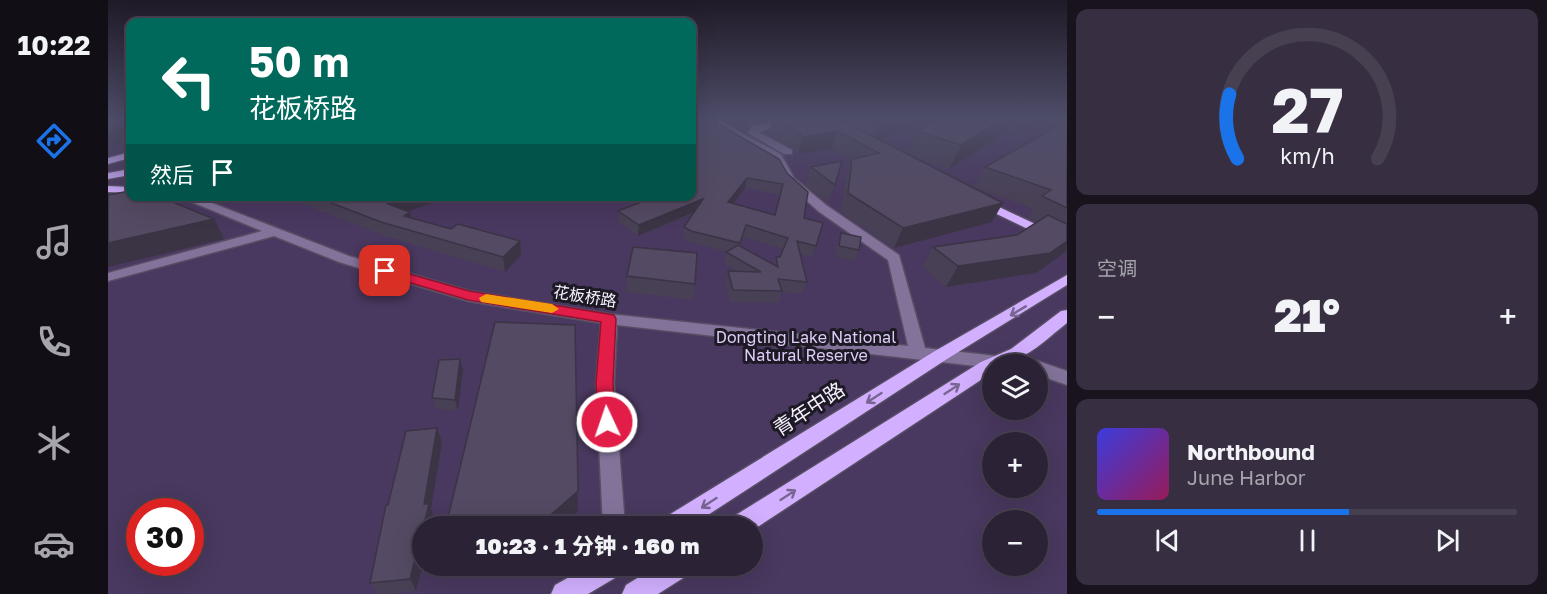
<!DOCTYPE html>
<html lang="zh">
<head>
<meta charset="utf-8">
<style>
	:root { --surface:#2b2335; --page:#372f41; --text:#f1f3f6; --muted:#a6a4ad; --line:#474050; --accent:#1a73e8 }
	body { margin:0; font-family:"Golos Text","Noto Sans SC",sans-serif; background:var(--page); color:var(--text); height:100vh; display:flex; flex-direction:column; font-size:22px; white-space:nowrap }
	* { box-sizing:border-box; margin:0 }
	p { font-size:20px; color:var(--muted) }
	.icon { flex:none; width:33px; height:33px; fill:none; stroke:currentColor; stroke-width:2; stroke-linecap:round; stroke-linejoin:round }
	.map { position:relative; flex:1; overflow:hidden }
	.details { display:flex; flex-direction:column; gap:9px; padding:9px; background:#18131d; width:480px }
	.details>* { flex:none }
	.hud { position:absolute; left:18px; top:18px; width:570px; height:183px; border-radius:12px; box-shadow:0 6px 24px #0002,0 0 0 2px var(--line); background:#00695c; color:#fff; overflow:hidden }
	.tools { position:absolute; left:874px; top:354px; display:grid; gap:12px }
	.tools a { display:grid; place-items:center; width:66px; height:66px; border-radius:50%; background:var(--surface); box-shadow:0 6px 24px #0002,0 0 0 2px var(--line); font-size:30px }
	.speed { position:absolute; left:18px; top:498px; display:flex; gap:12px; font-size:30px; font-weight:700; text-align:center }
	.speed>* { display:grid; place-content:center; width:78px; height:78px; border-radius:50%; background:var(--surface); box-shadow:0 6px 24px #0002,0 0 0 2px var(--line); line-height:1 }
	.speed .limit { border:9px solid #d22; background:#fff; color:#111 }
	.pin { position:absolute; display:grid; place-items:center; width:51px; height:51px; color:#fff; margin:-26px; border-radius:12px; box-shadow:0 3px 9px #0006 }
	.me { position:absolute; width:66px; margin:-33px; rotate:357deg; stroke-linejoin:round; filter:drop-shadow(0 0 4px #0008) }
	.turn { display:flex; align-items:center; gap:21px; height:126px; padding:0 24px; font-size:27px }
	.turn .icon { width:78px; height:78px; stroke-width:2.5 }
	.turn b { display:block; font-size:42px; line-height:51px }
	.then { display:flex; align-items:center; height:57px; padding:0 24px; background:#0003; gap:12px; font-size:22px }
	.big { font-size:45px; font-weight:800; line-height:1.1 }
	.details .card { flex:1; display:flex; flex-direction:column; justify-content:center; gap:9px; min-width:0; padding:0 21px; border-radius:12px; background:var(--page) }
	.details .dial { align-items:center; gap:0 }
	.dial svg { height:156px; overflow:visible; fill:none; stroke:var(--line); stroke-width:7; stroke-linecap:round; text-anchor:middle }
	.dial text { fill:var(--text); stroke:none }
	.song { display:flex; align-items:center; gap:18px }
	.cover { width:72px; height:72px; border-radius:9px; background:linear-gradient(135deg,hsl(240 70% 55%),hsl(330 70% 35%)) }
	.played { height:6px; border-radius:3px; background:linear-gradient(90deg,var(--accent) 60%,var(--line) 60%) }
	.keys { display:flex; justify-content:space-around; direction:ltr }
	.heat { display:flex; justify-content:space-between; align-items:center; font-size:33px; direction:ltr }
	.trip { position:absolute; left:304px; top:516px; width:351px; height:60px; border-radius:30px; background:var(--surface); box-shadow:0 6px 24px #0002,0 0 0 2px var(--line); font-weight:800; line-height:60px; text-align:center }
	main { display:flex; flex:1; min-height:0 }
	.dock { display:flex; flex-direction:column; width:108px; justify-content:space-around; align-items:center; background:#110e15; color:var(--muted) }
	.dock .icon { width:42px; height:42px }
	.dock .active { color:var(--accent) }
	.dock b { font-size:27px; color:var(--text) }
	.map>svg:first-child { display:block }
	.green { fill:#49385f; fill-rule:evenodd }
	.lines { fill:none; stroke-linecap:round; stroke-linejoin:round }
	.minor-casing { stroke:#574e64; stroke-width:3 }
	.major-casing { stroke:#574e64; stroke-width:3 }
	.minor { fill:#83739a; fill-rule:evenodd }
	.major { fill:#d2b0ff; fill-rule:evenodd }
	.wall { fill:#484055; fill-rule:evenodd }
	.shaded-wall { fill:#3b3445 }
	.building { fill:#544a63; stroke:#3b3445; stroke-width:1.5; fill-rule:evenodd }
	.oneway { stroke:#786592 }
	.route { fill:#e11d48; stroke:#92132f; stroke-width:1.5 }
	.slow { fill:#f59e0b }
	.labels { text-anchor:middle; stroke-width:6; stroke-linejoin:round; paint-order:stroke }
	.street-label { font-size:16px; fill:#f6f1fd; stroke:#1e1a25 }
	.park-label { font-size:16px; fill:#dfcdf9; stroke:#1e1a25 }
	.near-street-label { font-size:20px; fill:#f6f1fd; stroke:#1e1a25 }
</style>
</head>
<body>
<main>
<nav class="dock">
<b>10:22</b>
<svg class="icon active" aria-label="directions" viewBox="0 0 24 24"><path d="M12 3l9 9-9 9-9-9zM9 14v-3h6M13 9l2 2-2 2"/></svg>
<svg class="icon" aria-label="music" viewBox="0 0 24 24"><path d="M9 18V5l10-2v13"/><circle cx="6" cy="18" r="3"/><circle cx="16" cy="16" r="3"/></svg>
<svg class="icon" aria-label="phone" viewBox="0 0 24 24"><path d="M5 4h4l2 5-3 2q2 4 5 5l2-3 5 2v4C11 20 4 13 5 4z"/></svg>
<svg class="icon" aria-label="climate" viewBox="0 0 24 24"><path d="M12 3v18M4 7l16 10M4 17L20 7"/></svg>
<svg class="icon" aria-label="car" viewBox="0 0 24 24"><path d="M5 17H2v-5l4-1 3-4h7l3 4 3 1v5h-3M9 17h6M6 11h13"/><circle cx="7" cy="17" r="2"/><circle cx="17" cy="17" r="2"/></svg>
</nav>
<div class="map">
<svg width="959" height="594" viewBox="0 0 959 594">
	<rect width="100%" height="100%" fill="#392f47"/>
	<path class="green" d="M0,118H22V196H584V118H959V594H0ZM885,364H930V410H885ZM885,442H930V488H885ZM32,512H82V562H32ZM885,520H930V566H885ZM315,526H645V566H315Z"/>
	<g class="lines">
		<defs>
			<path id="minor" d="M17,118H22V127L19,126Z
				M601,118H610L618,125L673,154L686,178L718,205L791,255L817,348L907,358L913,359L915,364H885V368L509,325L506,383L517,526H495L488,383L493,323L360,301L231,262L166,236L0,281V273L154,231L69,196H86L241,256L361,291L501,314L800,346L780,260L710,211L678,182L665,158L612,129Z
				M679,118H696L650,132L684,150V154H676L640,133L644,126Z
				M930,361L959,371V385L930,375V364H923Z"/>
			<path id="major" d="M22,152V158L0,164V158Z
				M22,169V175L0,179V173Z
				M0,186L22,187V193L0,192Z
				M872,198L959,239V248L868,204L866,202Z
				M959,275V285L839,359L583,526H553L556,518L827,351Z
				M959,310V323C936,341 915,364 885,364V372L645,530V526H620L623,518L873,362L903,349L953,311Z
				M481,566H515L512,575L480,594H443L447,585Z
				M549,566H583L580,575L550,594H514L518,585Z"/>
		</defs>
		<use href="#minor" class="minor-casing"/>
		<use href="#major" class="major-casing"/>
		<use href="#minor" class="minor"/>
		<use href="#major" class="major"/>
	</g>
	<path class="wall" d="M613,118H645V120L623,125Z
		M669,118H826L771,140L800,154L809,131L834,118H934L931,123L906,133L900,131L841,169L804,157L884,222L786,248L733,212L738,176L744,160L724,148L690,154L685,148L661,135L664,119Z
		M609,119V123L671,159L696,218L715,223L704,257L692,254L699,282L694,294L674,292L671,303L622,302L617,283L620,271L630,272L616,263L618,252L582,242L575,238L576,227L586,213L530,236L510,222V211L584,196ZM637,188L672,195L667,215L625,204ZM635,237L675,249L672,257H668L666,265L632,246Z
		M959,121V251L928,273L838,287L815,267L825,247L909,235L930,222L920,218L925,209L866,187L877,167Z
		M703,167L727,185L720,203L697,185Z
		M175,196H354L342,201L338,198L300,211L304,218L343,229L412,241L413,255L397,272L277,236Z
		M733,233L751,250L747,261L727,257L729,243Z
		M519,276L587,284L585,300L518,292Z
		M355,370L350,411L328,409L324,398Z
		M329,428L334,442L323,509L326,518L315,526V564L308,591L280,594H270L262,583L280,505Z"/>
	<path class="shaded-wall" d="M10,118H15L18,131L12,144L0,146V133Z
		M624,118H645V120L623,125Z
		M776,118H826L764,142L773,119Z
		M896,118H907L900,131L841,169L853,145Z
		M914,118H934L931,123L906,133Z
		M729,131L724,148L690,154L695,137Z
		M639,178L637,188L618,213L620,202Z
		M301,196H337L338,198L284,217L280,204Z
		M341,196H354L342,201Z
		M595,199L593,209L530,236L531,225Z
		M895,203L884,222L786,248L795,228Z
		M302,212L306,226L296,216Z
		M106,219L116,239L0,267V243Z
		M412,241L413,255L397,272L395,257Z
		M959,241V251L928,273L838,287L850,266Z
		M467,325L470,511L454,526H430Z
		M352,359L355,370L350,411L347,400Z
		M329,428L334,442L323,509L326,518L324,526H315L316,504Z
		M315,527V564L308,591L302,579Z"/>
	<path class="building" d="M0,118H10L11,120L4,132L0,133Z
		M584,118H609V119L604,120L671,159L679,173L700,192L696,218L715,223L708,246L689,241L699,282L670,279L674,291L625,290L620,271L653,272L618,252L630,245L670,267L668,257H672L680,238L638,225L632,243L583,231L576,227L595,199L531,225L510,211L549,196H584ZM639,178L675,184L667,215L620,202Z
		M669,118H729L895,203L795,228L740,193L744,159L771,153L729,131L695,137L690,131L664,119Z
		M834,118H896L853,145L809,131Z
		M959,121V208L934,196L943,190L877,167Z
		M734,161L727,185L703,167Z
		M22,191V196H50L106,219L0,243V195Z
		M205,196H301L280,204L302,212L296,216L343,229L350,224L412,241L395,257L273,222Z
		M940,215L959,224V241L942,253L850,266L825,247L909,235Z
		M733,233L753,237L751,250L731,246Z
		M525,247L589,253L587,284L519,276Z
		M387,322L467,325L470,491L430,526H338Z
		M352,359L347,400L324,398L331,360Z
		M329,428L316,504H321L302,579L262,583L278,505H280L298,431Z"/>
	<defs><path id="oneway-shaft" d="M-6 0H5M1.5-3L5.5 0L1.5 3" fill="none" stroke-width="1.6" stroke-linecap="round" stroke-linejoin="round" transform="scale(1.5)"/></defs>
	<g class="oneway">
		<use href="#oneway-shaft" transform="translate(910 311) rotate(149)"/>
		<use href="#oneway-shaft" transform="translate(844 389) rotate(-33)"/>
		<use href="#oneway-shaft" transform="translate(766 398) rotate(147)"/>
		<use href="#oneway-shaft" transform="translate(680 495) rotate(-33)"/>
		<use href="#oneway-shaft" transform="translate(601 503) rotate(147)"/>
	</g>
	<linearGradient id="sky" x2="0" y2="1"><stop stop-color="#1f1a27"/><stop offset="0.59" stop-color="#4e4d69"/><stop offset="1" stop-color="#4e4d69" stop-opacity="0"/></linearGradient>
	<rect width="959" height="201" fill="url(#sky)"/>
	<path class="route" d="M277,267L361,291L506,315L508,319L505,383L507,422L505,428L499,430L492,428L490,422L488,383L493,322L360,300L273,274L271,271Z"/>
	<path class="slow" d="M378,294L444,304L451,309L444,313L373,302L371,298Z"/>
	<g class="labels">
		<g class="street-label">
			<text transform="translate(477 296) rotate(9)" y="6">花板桥路</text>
		</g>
		<g class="park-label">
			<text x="698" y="343">Dongting Lake National<tspan x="698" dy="18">Natural Reserve</tspan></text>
		</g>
		<g class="near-street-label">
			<text transform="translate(701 409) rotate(-33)" y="7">青年中路</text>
		</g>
	</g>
</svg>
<div class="tools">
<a><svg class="icon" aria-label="layers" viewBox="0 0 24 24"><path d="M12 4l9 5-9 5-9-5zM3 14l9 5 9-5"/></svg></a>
<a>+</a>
<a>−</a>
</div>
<div class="speed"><div class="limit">30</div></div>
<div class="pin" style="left:277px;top:271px;background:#d93025"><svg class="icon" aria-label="arrive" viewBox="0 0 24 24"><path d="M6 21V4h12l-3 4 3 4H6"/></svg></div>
<svg class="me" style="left:499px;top:422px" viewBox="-20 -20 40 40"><circle r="17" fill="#e11d48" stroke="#fff" stroke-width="3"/><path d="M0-11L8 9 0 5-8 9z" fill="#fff"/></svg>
<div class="trip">10:23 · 1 分钟 · 160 m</div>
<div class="hud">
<div class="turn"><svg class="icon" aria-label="left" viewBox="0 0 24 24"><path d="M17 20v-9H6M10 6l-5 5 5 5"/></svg><div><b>50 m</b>花板桥路</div></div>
<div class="then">然后<svg class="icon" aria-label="arrive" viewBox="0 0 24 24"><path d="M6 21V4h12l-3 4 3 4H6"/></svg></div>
</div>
</div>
<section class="details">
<div class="card dial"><svg viewBox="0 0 100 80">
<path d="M14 69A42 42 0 1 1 86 69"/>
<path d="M14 69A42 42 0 0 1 10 36" stroke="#1a73e8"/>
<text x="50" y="56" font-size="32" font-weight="700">27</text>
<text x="50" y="72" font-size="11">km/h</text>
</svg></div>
<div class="card"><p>空调</p>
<div class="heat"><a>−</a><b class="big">21°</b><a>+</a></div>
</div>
<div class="card">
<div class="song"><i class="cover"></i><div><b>Northbound</b><p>June Harbor</p></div></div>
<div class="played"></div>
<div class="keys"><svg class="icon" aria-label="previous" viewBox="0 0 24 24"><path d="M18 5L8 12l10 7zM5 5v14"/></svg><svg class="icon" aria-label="pause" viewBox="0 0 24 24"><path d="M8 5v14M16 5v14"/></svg><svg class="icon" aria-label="next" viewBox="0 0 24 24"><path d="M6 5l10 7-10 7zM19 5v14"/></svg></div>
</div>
</section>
</main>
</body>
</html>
